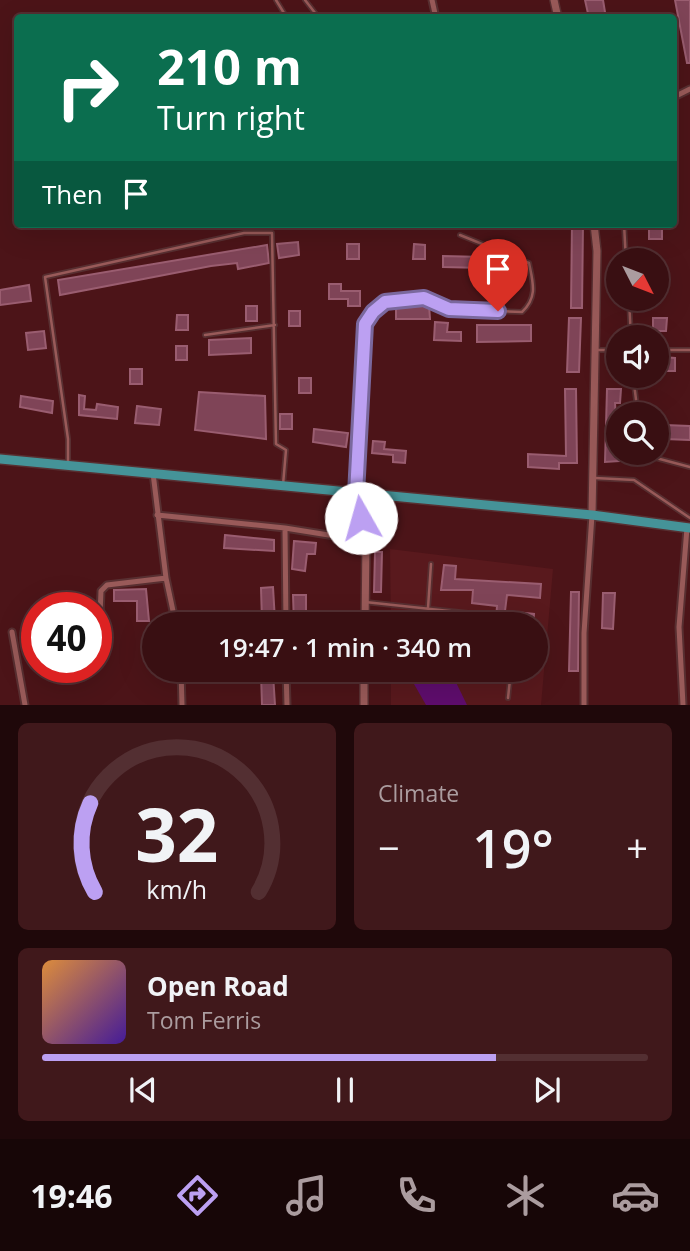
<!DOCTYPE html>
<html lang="en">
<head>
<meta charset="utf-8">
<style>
	:root { --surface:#390f12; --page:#40181b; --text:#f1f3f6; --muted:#ab9c9f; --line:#532f32; --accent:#bca0f2 }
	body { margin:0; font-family:"Open Sans",sans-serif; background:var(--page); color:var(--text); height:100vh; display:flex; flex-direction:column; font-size:26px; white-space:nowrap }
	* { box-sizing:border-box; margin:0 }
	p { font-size:23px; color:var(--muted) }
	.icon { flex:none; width:38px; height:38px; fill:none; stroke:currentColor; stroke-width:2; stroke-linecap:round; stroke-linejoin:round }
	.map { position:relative; height:705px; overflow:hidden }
	.details { display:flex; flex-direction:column; gap:18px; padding:18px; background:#1f080a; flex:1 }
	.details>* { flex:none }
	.banner { position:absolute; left:14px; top:14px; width:663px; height:214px; border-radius:7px; box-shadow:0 7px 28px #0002,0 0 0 2px var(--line); background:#0b6e4f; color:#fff; overflow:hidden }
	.needle { width:46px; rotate:132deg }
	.fabs { position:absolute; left:606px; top:248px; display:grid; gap:14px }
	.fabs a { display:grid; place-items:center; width:63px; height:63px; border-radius:50%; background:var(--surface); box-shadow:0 7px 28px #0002,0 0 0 2px var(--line); font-size:35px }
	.speed { position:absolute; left:21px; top:592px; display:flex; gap:14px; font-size:35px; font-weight:700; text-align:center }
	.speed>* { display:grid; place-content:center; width:91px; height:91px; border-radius:50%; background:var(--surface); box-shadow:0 7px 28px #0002,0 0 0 2px var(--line); line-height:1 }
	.speed .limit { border:10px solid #d22; background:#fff; color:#111 }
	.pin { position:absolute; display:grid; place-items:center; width:60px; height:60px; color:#fff; margin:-72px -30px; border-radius:50% 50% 50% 0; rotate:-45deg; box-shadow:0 0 7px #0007 }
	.pin .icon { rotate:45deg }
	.me { position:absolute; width:77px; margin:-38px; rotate:353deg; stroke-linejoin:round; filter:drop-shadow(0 0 5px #0008) }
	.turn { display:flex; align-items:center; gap:24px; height:147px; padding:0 28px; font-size:32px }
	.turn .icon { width:91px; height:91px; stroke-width:2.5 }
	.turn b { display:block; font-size:49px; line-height:60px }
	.then { display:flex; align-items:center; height:66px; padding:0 28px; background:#0003; gap:14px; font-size:26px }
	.big { font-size:52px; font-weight:600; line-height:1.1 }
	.details .card { flex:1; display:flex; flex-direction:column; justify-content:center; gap:10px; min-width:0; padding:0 24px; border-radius:10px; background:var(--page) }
	.details .dial { align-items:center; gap:0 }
	.dial svg { height:182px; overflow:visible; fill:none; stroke:var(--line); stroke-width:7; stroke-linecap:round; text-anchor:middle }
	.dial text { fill:var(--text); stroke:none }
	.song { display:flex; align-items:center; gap:21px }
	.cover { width:84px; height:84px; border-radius:10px; background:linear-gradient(135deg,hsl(30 70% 55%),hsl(260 70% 35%)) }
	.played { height:7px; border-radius:4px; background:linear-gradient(90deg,var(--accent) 75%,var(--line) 75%) }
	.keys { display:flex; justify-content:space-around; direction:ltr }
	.heat { display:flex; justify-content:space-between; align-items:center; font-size:38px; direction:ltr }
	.details .tiles { flex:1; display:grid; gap:18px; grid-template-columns:1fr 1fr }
	.card:last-child { grid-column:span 2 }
	.trip { position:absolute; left:142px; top:612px; width:406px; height:70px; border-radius:35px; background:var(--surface); box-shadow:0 7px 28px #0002,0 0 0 2px var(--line); font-weight:600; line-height:70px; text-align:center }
	.tabs { display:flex; height:112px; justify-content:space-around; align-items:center; background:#170607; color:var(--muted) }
	.tabs .icon { width:49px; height:49px }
	.tabs .current { color:var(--accent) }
	.tabs b { font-size:32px; color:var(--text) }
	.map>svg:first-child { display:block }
	.built { fill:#59191d }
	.green { fill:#5f0d6d }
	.building { fill:#7f4457; stroke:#9a5d70; stroke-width:2 }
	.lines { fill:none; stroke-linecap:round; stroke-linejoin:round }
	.service-casing { stroke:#582f31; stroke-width:6 }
	.minor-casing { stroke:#582f31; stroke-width:9 }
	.tertiary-casing { stroke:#582f31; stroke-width:10 }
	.trunk-casing { stroke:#582f31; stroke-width:12 }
	.service { stroke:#995a59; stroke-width:2.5 }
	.minor { stroke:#995a59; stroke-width:5 }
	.tertiary { stroke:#995a59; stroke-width:7 }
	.trunk { stroke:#459398; stroke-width:9 }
	.route-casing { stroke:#7a689d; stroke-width:18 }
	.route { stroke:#bca0f2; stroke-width:12 }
</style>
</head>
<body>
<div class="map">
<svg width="690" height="705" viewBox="0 0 690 705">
	<rect width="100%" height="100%" fill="#4c1418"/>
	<path class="built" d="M390,549L553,569L541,705H391V670H536V625H391Z"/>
	<path class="green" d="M406,670H450L467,705H426Z"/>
	<path class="building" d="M585,0H603L606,18H589Z
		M675,0H690V63H687Z
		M572,224H583L582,308H571Z
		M649,225L662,226V239H649Z
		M298,242L299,255L279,258L277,244Z
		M347,244H359V259H347Z
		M414,244L425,245V259H413Z
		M267,245L269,263L238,269L237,263L211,266L60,295L58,280Z
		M443,256L483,257V268L443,267Z
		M329,284H341V291H360V306H348V299H329Z
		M29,285L31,301L0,305V290Z
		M396,305H429L430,319H396Z
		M246,306H257V321H246Z
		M289,311H300V326H289Z
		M177,315H188V330H176Z
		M569,318H581L579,372H567Z
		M653,318H667L666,331H653Z
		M435,322L448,323L447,332H461V341L434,340Z
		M477,325H531V341L477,342Z
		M44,331L46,348L28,350L26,333Z
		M251,338V353L209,355V340Z
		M176,346H187V360H176Z
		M662,357L675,358V371H661Z
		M130,369H142V384H130Z
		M299,378H311V393H299Z
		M565,389H576L577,463H559V469L528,467V454L566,456Z
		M607,389H621L620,403H615L619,461L605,462Z
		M199,392L265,396L266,439L195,430Z
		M79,395L85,396L84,409L96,410L97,404L118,407L117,419L79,415Z
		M21,396L53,401L52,413L20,407Z
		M137,406L161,409L159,425L135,423Z
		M280,414H292V429H280Z
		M665,425L690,426V440L665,439Z
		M314,429L348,433L346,447L313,442Z
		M373,441L385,442L384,449L406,451L405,463L393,462V455L372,453Z
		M225,535L274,540V551L224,548Z
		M294,541L316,543L315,554H307L305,571L292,569Z
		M375,552H382L381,592H374Z
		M444,565L456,566L455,579L541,584L540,598L507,595L505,611L534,614L533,625H478L479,619L496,620L497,606L472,603L473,590H441Z
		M273,587L275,621H262L261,588Z
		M146,589L149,621H137V601H114V590Z
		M571,592H579L578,671H569Z
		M603,593H615L613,629L602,628Z
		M293,595H306V625H294Z
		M29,634H37V666H30Z
		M261,674H273L275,705H262Z"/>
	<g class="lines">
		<defs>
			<path id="service" d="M276,0L287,18
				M305,0L319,18
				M624,224L626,261
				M629,299L631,338
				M205,335L275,325
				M597,350H618
				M656,350H690
				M633,376L638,415
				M654,453L656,458L690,467
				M68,462V439L45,277L244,233H272L276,444L286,450L283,485
				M595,478L634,480L690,518
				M357,490L365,324L373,312L385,302L423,298L449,309L522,312C538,297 533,283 529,263L460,235
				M431,564L428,608L433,625
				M365,602L468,613
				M508,698L511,670"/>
			<path id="minor" d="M432,0L436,18
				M674,97L690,89
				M153,473L166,578L176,625
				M157,515L285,528L366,541
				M285,528L286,625
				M100,615L101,591L107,585L166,578
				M12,632L25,705
				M181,670L182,705
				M286,670L287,705
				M584,705V633L592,515
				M683,705L679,627L687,528"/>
			<path id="tertiary" d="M554,0L558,18
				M357,494L366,541L365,625
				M592,515L597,251L594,224
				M364,705V670"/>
			<path id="trunk" d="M0,459L592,515L690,528"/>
		</defs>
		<use href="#service" class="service-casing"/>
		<use href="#minor" class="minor-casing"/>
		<use href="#tertiary" class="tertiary-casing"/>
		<use href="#trunk" class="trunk-casing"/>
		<use href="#service" class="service"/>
		<use href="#minor" class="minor"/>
		<use href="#tertiary" class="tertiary"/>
		<use href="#trunk" class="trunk"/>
	</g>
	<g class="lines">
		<defs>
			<path id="route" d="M361,518L356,494L365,324L373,312L385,302L424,298L449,309L498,311"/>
		</defs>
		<use href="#route" class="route-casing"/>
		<use href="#route" class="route"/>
	</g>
</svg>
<div class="fabs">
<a><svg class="needle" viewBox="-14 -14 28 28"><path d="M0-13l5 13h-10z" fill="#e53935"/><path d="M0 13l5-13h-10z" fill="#ab9c9f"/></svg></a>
<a><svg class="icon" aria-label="sound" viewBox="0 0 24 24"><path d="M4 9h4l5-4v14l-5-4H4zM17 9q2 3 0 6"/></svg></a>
<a><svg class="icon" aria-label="search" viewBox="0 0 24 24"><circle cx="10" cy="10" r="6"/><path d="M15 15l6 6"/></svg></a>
</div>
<div class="speed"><div class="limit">40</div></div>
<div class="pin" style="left:498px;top:311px;background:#d93025"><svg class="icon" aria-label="arrive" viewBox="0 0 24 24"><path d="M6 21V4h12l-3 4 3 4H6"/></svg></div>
<svg class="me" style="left:361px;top:518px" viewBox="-20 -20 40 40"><circle r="19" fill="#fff"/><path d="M0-13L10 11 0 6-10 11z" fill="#bca0f2"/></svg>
<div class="trip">19:47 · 1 min · 340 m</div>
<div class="banner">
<div class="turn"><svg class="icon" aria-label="right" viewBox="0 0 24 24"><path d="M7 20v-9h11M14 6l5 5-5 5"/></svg><div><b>210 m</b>Turn right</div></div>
<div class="then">Then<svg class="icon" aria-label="arrive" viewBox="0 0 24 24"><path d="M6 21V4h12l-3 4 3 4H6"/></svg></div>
</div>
</div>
<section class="details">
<div class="tiles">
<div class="card dial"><svg viewBox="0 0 100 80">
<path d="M14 69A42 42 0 1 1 86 69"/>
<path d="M14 69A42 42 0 0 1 12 30" stroke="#bca0f2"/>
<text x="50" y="56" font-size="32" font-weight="700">32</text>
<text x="50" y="72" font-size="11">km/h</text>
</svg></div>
<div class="card"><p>Climate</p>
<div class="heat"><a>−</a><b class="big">19°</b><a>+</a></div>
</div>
<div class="card">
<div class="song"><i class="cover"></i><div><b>Open Road</b><p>Tom Ferris</p></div></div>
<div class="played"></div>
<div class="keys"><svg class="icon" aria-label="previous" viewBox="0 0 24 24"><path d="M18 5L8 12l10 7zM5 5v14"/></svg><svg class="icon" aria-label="pause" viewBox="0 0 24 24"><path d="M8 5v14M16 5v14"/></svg><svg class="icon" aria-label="next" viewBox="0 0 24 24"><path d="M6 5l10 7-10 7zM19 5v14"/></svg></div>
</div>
</div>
</section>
<nav class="tabs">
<b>19:46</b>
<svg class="icon current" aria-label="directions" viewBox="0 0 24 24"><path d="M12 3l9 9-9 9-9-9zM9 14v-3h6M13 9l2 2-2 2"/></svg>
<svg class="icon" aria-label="music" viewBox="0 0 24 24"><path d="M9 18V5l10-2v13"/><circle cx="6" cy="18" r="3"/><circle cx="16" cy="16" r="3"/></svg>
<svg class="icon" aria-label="phone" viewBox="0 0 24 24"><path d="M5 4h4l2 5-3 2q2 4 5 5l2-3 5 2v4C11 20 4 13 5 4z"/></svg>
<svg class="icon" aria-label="climate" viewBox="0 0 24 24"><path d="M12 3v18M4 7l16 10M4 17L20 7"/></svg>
<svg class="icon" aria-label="car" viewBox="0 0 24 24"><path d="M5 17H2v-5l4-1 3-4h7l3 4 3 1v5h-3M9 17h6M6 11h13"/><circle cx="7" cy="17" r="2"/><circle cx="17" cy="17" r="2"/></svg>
</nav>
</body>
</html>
